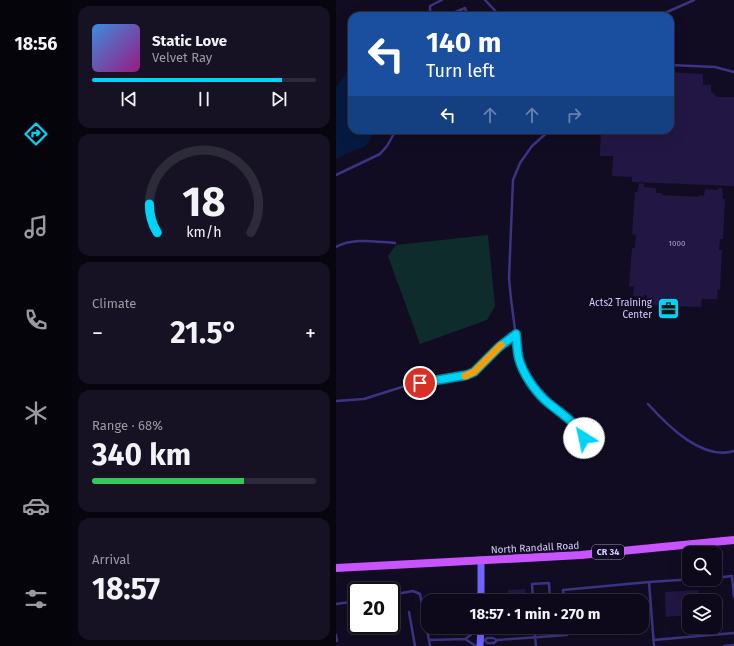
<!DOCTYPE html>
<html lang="en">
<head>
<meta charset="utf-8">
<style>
	:root { --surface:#0d091a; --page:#161223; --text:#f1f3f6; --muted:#9a9aa2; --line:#2d2a39; --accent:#00d3f8 }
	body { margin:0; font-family:"Fira Sans",sans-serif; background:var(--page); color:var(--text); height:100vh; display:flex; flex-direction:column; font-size:15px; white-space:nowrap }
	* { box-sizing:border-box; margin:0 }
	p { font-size:13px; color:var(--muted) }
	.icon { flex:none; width:22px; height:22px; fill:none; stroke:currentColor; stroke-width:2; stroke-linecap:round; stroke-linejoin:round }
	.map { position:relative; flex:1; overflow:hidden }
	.panel { display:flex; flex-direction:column; gap:6px; padding:6px; background:#07050e; width:264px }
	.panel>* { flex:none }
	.banner { position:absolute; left:12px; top:12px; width:326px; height:122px; border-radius:12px; box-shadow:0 4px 16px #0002,0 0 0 1px var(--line); background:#1a4fa0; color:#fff; overflow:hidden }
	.fabs { position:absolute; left:346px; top:546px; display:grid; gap:8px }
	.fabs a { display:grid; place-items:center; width:40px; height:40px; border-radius:8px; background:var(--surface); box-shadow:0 4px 16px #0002,0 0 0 1px var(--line); font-size:20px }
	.speed { position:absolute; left:12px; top:582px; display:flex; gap:8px; font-size:20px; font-weight:700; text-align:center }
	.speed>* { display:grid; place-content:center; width:52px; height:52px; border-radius:50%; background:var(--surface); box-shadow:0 4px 16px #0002,0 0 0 1px var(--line); line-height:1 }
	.speed .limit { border:2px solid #111; border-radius:6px; background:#fff; color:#111 }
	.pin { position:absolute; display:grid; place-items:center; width:34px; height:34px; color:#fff; margin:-17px; border:2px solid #fff; border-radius:50%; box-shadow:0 1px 4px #0007 }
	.me { position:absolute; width:44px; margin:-22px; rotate:325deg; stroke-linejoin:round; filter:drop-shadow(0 0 3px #0008) }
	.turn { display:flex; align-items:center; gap:14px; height:84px; padding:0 12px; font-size:18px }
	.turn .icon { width:52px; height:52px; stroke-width:2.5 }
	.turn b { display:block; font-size:28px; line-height:34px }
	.lanes { display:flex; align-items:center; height:38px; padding:0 12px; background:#0003; justify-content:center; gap:20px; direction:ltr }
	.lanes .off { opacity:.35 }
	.big { font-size:30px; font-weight:700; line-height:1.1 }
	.panel .card { flex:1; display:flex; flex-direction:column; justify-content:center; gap:6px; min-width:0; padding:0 14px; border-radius:12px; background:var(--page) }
	.panel .dial { align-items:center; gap:0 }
	.dial svg { height:104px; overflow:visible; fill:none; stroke:var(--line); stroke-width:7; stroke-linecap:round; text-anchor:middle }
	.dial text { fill:var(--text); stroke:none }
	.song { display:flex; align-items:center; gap:12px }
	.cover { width:48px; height:48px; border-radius:6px; background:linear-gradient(135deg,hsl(210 70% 55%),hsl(310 70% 35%)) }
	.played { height:4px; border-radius:2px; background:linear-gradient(90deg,var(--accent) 85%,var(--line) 85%) }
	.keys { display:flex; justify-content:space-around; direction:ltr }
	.heat { display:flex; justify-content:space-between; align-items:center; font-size:22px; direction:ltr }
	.charge { height:6px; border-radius:3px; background:linear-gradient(90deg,#34c759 68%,var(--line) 0) }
	.trip { position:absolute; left:85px; top:594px; width:228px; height:40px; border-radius:12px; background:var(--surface); box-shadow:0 4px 16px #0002,0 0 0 1px var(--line); font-weight:700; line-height:40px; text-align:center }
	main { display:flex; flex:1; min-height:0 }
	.tab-bar { display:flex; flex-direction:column; width:72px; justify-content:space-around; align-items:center; background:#05040a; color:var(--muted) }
	.tab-bar .icon { width:28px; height:28px }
	.tab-bar .active { color:var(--accent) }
	.tab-bar b { font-size:18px; color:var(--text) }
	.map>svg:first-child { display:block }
	.green { fill:#0f2c2d }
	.water { fill:#061941 }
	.building { fill:#221744 }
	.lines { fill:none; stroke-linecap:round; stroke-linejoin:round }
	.lane { stroke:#3b3484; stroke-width:2.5 }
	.secondary { stroke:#7064ff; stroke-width:7 }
	.primary { stroke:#c854ff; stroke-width:8 }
	.route-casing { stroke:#0089a1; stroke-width:10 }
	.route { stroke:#00d3f8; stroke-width:7 }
	.slow { stroke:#f59e0b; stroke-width:7 }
	.labels { text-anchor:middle; stroke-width:4; stroke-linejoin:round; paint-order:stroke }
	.number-label { font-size:8px; fill:#a8a0d0 }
	.shield { fill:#110c22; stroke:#9a93bd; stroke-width:1 }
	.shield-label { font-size:9px; font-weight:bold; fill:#d5cdff }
	.poi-label { font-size:10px; fill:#d5cdff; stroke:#110c22; text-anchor:end }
	.street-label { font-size:10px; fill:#d5cdff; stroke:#110c22 }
</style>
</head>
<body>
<main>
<nav class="tab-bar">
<b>18:56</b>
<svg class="icon active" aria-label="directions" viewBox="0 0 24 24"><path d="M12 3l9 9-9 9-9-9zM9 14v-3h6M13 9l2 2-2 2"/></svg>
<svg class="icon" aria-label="music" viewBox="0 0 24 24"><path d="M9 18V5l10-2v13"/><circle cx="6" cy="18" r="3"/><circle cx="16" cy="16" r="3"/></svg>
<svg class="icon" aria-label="phone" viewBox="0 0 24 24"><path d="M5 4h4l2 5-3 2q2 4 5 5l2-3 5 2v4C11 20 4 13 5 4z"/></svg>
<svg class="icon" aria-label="climate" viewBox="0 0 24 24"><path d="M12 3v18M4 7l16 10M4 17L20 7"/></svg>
<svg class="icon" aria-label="car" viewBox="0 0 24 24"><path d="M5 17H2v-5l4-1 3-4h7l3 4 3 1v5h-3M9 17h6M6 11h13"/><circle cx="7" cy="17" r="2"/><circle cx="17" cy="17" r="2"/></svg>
<svg class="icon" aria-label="filters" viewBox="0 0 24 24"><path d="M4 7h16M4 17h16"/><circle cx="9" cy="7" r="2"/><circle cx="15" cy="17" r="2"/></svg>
</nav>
<section class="panel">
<div class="card">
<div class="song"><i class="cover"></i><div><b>Static Love</b><p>Velvet Ray</p></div></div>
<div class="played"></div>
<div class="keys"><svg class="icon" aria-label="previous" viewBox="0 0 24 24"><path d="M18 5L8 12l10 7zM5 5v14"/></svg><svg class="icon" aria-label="pause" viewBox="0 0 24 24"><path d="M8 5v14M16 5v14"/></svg><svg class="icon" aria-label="next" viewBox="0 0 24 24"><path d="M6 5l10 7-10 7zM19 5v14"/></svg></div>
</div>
<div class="card dial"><svg viewBox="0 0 100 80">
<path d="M14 69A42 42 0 1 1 86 69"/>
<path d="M14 69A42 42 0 0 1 8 47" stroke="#00d3f8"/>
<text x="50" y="56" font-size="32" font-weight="700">18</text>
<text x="50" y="72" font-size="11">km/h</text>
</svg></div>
<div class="card"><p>Climate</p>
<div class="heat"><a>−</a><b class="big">21.5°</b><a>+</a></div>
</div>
<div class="card"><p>Range · 68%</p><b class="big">340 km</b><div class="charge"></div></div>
<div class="card"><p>Arrival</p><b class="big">18:57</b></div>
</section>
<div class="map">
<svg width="398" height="646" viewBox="0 0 398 646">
	<rect width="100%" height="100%" fill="#110c22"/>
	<path class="green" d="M152,235L159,306L151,320L84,344L52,256L60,245Z"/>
	<path class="water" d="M15,66H16V130H38L33,142L28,147L14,152L0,159V87C6,81 9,73 15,66Z"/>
	<path class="building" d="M334,72L367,74V85H375V92L377,93L381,97H398V186L296,182V177L276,176L277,156H264L265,130H334Z
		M303,183L308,184V187L320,188V193H326V195L363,197V195L368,196L369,189L382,190V188H386L387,199H389L387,239H384L383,250H386L384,290L382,289L381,299H366V297L365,307L311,305V295H308L307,297L297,296L298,286H293L296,248H299L300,235L296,234L299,192H301L302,190Z
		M189,589L190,601H173L172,590Z
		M362,590L363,601H353V615L330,617L329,592Z
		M175,627H192V630L175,631Z"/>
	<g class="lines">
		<path class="lane" d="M149,0L164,16
			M94,16V6L106,0
			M110,16L129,8L132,16
			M322,16L358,0
			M334,65L379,67L398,72
			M77,130H88
			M214,130L196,146L184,163L177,180L173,278L175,299L183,360L189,373L198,386L210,400L235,421L244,430L248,438
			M0,175L44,154L51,146L60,130
			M0,247C18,237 40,242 59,243
			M0,401L28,399L69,386L131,375L138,372L163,347L180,335
			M312,404C331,425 366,461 398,451
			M379,578L396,576L398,597
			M313,582L358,579
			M55,595L77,591L84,594L93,640L129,639
			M197,601L196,584L213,583L214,601
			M228,601L227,590L313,582L318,646
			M0,604L21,601
			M73,612L79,646
			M198,627L200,646
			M215,627V636
			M0,635L1,641H0
			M93,640L94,646
			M145,640H149L151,638H157L161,640L231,635L230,627
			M149,640L151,643H158L161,640
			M317,640L398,633
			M140,646L129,639L143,629
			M388,646L398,645"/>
		<path class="secondary" d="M145,560V601
			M144,646L145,627"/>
		<path class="primary" d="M0,568L245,555L398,540"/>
	</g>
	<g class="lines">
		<defs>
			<path id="route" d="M84,383L131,375L138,372L163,347L180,334C181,343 181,352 183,359C187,374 199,391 210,401C224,413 239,421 248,438"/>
		</defs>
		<use href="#route" class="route-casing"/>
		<use href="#route" class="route"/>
		<path class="slow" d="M129,376L138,372L165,345"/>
	</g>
	<defs>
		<symbol id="office-square" viewBox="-11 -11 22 22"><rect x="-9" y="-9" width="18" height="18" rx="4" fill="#00d3f8" stroke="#110c22"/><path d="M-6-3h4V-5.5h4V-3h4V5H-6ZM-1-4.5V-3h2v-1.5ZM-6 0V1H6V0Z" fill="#111"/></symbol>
	</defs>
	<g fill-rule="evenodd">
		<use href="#office-square" x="320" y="296" width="25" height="25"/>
	</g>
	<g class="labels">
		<g class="number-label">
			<text x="341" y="246">1000</text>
		</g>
		<rect class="shield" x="256" y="545" width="32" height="14" rx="3"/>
		<g class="shield-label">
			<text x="272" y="555">CR 34</text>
		</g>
		<g class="poi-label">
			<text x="316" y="306">Acts2 Training<tspan x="316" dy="12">Center</tspan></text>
		</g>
		<g class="street-label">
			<text transform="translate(199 547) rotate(-3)" y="4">North Randall Road</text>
		</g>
	</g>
</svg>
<div class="fabs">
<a><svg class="icon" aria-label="search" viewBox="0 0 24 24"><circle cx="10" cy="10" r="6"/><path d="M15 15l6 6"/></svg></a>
<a><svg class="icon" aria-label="layers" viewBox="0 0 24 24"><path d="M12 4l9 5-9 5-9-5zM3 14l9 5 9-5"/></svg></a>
</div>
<div class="speed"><div class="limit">20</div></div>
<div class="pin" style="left:84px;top:383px;background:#d93025"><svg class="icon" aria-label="arrive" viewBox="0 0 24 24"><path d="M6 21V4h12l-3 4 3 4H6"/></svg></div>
<svg class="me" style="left:248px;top:438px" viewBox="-20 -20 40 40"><circle r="19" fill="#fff"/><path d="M0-13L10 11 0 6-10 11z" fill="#00d3f8"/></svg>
<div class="trip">18:57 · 1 min · 270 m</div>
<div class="banner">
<div class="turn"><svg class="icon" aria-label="left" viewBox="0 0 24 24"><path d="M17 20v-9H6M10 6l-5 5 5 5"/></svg><div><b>140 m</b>Turn left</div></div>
<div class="lanes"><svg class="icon" aria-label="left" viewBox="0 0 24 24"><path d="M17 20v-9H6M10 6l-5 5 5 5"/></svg><svg class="icon off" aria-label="ahead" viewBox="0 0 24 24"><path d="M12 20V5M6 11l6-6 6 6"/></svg><svg class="icon off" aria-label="ahead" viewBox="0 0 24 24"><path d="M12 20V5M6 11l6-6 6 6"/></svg><svg class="icon off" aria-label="right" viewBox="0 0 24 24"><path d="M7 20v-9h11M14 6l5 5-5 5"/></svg></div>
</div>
</div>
</main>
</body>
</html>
